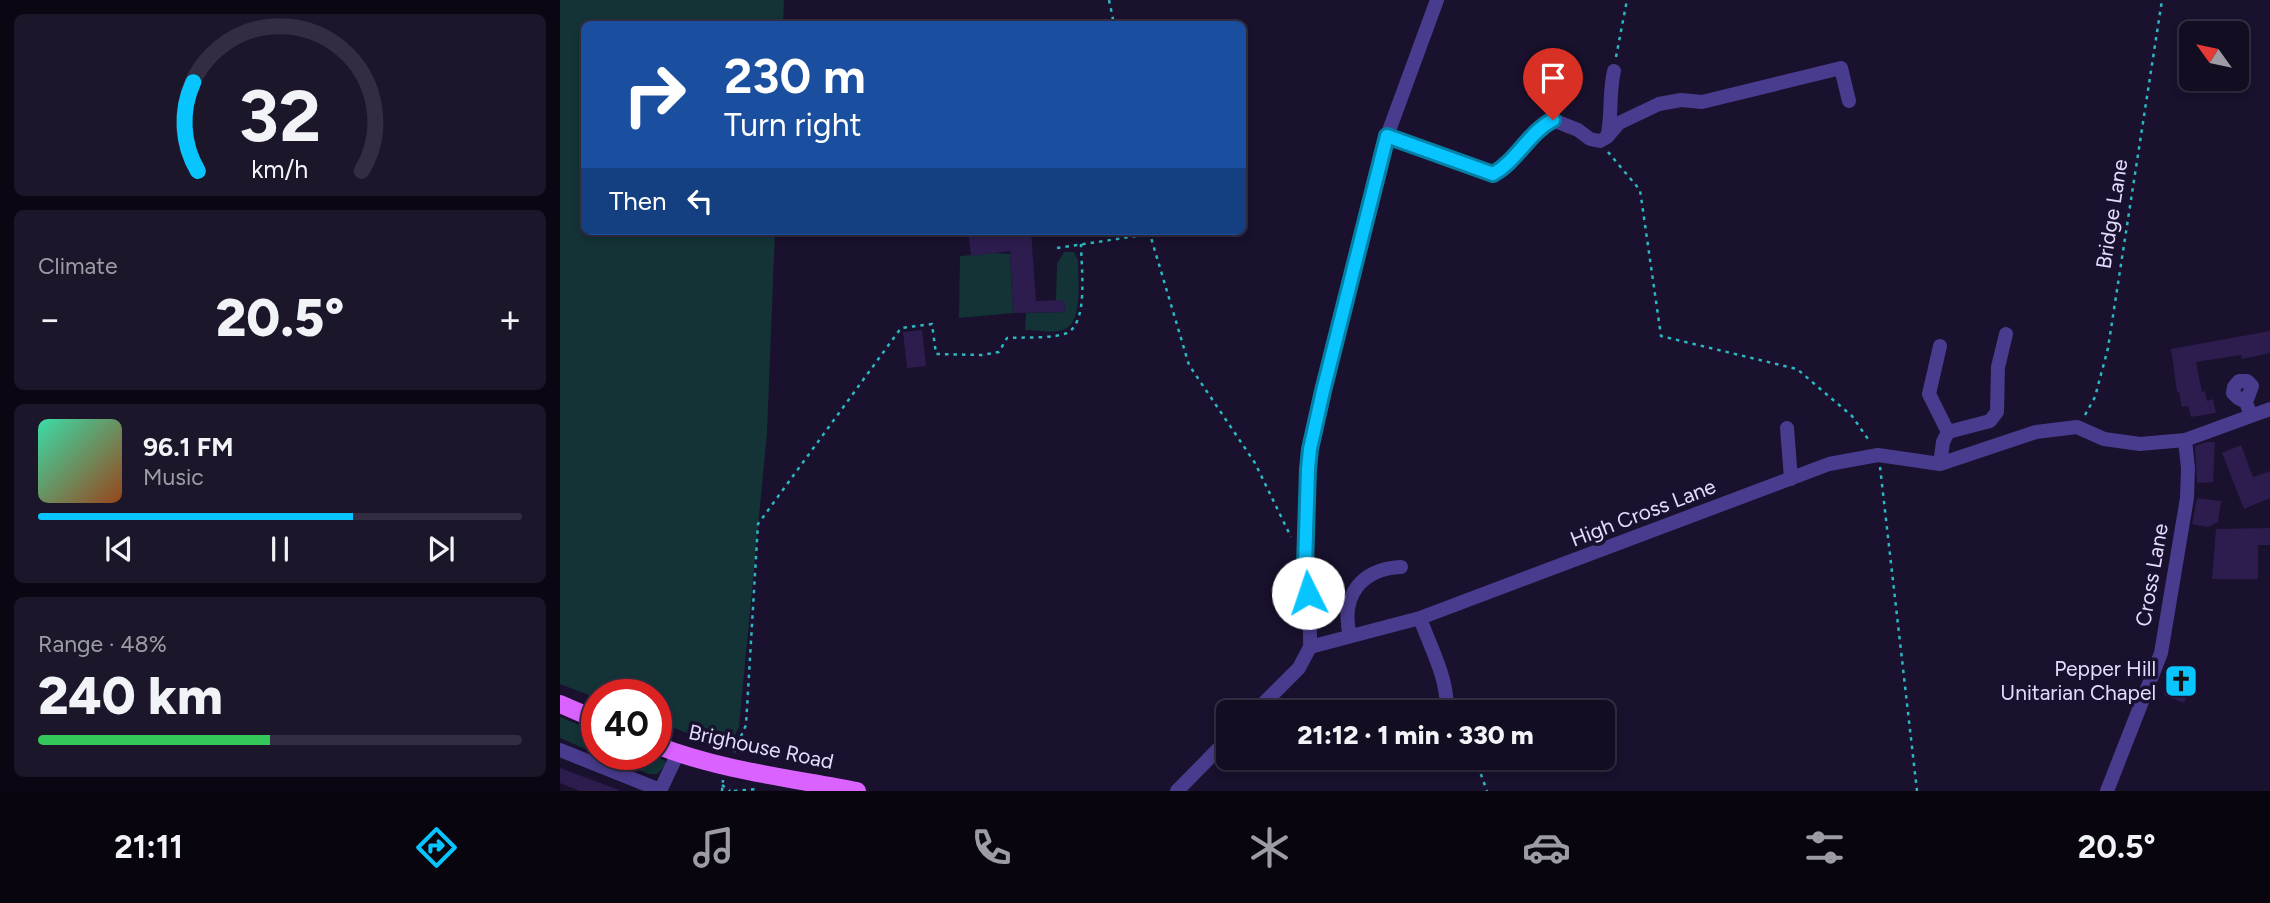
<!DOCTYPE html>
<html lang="en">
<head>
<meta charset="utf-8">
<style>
	:root { --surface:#130d22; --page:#1c162a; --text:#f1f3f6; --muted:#9d9ca5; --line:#322d40; --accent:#08c5ff }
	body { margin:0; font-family:Figtree,sans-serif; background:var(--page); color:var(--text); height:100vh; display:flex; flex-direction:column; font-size:26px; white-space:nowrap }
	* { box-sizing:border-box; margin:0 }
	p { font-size:23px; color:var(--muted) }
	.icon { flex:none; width:38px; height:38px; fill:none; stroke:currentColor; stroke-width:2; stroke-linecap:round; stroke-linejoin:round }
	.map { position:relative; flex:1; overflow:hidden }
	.panel { display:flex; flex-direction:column; gap:14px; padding:14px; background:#0a0713; width:560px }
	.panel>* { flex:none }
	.top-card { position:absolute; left:21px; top:21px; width:665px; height:214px; border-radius:10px; box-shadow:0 4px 10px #0003,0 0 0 2px var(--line); background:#1a4fa0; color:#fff; overflow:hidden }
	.needle { width:46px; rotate:303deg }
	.controls { position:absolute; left:1619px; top:21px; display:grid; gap:14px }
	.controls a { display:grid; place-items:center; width:70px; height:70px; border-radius:10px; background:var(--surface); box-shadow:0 4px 10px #0003,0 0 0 2px var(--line); font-size:35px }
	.speed { position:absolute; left:21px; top:679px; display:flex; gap:14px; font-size:35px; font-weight:700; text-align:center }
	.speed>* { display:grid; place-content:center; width:91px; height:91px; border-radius:50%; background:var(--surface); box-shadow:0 4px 10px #0003,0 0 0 2px var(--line); line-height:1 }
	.speed .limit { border:10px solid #d22; background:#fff; color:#111 }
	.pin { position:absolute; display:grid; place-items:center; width:60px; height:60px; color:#fff; margin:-72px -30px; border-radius:50% 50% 50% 0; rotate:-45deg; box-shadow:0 0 7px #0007 }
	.pin .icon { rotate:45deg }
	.me { position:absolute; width:77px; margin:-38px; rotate:356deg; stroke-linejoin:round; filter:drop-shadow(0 0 5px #0008) }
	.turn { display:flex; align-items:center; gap:24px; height:147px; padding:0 28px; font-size:32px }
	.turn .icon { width:91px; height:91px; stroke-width:2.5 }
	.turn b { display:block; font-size:49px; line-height:60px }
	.then { display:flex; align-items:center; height:66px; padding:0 28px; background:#0003; gap:14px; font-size:26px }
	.big { font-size:52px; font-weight:800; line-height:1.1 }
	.panel .tile { flex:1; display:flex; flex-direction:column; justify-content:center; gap:10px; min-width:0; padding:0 24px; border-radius:10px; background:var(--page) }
	.panel .dial { align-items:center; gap:0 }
	.dial svg { height:182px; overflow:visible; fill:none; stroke:var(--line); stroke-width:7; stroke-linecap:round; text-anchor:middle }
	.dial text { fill:var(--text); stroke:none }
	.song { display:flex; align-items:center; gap:21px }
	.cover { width:84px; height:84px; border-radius:10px; background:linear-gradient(135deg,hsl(160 70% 55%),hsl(20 70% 35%)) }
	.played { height:7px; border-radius:4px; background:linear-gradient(90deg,var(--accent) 65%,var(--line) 65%) }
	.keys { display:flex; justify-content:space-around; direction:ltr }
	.heat { display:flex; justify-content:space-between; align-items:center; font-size:38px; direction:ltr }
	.charge { height:10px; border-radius:5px; background:linear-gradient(90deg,#34c759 48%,var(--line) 0) }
	.trip { position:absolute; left:656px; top:700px; width:399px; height:70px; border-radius:10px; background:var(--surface); box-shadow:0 4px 10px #0003,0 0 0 2px var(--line); font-weight:800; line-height:70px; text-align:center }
	.tab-bar { display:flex; height:112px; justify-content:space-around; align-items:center; background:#08050e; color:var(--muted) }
	.tab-bar .icon { width:49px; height:49px }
	.tab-bar .selected { color:var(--accent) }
	.tab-bar b { font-size:32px; color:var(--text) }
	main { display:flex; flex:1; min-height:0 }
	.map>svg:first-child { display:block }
	.green { fill:#133337 }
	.building { fill:#2d1c4e }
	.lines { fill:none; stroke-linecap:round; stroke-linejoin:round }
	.path { stroke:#2db7c2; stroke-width:2.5; stroke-dasharray:3.5 5; stroke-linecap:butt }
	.minor { stroke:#493b8d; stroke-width:14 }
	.major { stroke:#da63ff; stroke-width:18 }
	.route-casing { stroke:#0580a6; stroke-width:18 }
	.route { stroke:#08c5ff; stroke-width:12 }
	.labels { text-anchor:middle; stroke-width:7; stroke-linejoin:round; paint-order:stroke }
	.street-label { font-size:21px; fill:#e5dcff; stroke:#19112d }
	.poi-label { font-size:21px; fill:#e5dcff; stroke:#19112d; text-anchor:end }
</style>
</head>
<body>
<main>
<section class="panel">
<div class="tile dial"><svg viewBox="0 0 100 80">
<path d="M14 69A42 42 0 1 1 86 69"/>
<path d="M14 69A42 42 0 0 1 12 30" stroke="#08c5ff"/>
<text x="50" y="56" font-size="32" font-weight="700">32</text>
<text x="50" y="72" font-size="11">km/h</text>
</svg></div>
<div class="tile"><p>Climate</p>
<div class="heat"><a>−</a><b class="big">20.5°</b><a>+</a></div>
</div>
<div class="tile">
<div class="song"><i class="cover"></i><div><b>96.1 FM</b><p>Music</p></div></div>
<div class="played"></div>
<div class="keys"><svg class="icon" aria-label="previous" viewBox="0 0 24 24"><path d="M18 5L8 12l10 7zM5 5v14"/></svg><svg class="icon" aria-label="pause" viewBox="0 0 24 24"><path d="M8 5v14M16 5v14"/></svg><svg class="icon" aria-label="next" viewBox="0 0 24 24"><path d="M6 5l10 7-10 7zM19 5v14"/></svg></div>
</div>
<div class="tile"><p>Range · 48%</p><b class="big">240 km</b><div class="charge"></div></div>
</section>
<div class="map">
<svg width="1710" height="791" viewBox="0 0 1710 791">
	<rect width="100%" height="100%" fill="#19112d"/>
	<path class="green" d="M0,0H224L223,24H24V231H215L207,433L179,727L168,749L96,721V695H37V698L0,684Z
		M504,252H514L518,260C518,277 523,322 505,329C494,334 477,330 465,330L466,313L505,312L504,300H496L497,264Z
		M435,253L450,254L453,313L399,318L400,256Z
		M0,717L37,732V754L0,738Z
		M38,754H90L105,761V766L97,774H89Z"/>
	<path class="building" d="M408,231H471L476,301L504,300L505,312L453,313L450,251L411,256Z
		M362,330L366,366L347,368L343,332Z
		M1710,331V353L1682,359L1681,355L1636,362L1642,392L1645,391L1647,401L1653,399L1656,413L1631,417L1628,406L1622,407L1619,392H1617L1611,349Z
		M1647,442H1655L1653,482L1637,483L1635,446Z
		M1681,445L1693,477L1710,471V498L1684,509L1662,453Z
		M1637,498L1661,501L1658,522L1648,527L1632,524Z
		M1710,528V545H1698V579H1652L1656,529Z
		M1620,665L1637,672L1624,703L1604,695L1615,667L1618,668Z
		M0,768L59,790V791H20L0,783Z"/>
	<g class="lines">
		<path class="path" d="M549,0L554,24
			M1056,57L1067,0
			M1048,152L1080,190L1101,336L1237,369L1292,416L1310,442
			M589,231L629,365L695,463L731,537
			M497,248L590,234
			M1525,415L1535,397L1548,348L1602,0
			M1320,467L1357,791
			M174,752L186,725L198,524L341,328L372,324L376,354L422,355L439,352L447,338C462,337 493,339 507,333C529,322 521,266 521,244
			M915,758L927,791
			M162,785L170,791
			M162,791L163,780
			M174,791L198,789"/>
		<path class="minor" d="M1048,133C1052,111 1049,92 1054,71
			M827,136L933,174C957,161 969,133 993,120L1018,130L1030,139L1040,141L1047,137L1059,123L1099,104L1121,100L1142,102L1281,68L1289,101
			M1380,346L1369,394L1388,432
			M1686,402L1692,386L1687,381H1679L1674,387L1673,393L1678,398L1686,402L1691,416
			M1227,428L1231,479
			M1380,464L1383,442L1388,432L1430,421L1437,412L1438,367L1446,334
			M860,618C870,647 890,682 886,712
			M790,636C780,596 801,569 841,567
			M750,647C751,619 746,593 745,565C744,527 745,487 750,449L817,171L827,136L877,0
			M695,712L739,668L750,647L860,618L1269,464L1318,455L1380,464L1476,432L1517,427L1544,439L1580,444L1625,440L1710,409
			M0,750L100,790
			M100,791L118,753
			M617,791L668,739
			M1547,791L1601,653L1627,498L1628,468L1625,440"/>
		<path class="major" d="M0,704L37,720
			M96,745C159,770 230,778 297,791"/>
	</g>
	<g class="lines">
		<defs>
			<path id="route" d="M748,593L745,566L748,469L750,449L763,391L827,136L933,174C957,161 969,132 993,120"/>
		</defs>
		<use href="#route" class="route-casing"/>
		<use href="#route" class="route"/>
	</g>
	<defs>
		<symbol id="church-square" viewBox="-11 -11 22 22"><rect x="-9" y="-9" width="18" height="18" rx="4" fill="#08c5ff" stroke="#19112d"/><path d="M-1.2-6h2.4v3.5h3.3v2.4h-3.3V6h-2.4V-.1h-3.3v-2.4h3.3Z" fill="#111"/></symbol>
	</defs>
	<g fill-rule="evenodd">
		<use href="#church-square" x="1602" y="662" width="38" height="38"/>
	</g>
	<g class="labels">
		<g class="street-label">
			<text transform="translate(1552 214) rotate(-81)" y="7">Bridge Lane</text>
			<text transform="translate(1083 513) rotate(-21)" y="7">High Cross Lane</text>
			<text transform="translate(1592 575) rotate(-80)" y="7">Cross Lane</text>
			<text transform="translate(201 747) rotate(12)" y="7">Brighouse Road</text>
		</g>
		<g class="poi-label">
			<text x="1596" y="676">Pepper Hill<tspan x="1596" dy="24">Unitarian Chapel</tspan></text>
		</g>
	</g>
</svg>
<div class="controls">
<a><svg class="needle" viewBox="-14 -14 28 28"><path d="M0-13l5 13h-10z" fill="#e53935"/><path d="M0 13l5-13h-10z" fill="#9d9ca5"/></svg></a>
</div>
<div class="speed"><div class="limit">40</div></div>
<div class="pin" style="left:993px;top:120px;background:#d93025"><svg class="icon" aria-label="arrive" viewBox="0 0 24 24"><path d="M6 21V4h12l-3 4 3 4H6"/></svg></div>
<svg class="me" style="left:748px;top:593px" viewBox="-20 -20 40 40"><circle r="19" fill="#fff"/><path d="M0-13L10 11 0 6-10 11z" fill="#08c5ff"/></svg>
<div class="trip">21:12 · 1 min · 330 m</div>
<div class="top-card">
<div class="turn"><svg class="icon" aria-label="right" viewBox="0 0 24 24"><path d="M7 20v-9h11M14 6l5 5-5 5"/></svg><div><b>230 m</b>Turn right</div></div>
<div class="then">Then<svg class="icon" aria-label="left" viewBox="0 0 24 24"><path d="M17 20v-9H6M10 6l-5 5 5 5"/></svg></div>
</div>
</div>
</main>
<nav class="tab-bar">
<b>21:11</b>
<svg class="icon selected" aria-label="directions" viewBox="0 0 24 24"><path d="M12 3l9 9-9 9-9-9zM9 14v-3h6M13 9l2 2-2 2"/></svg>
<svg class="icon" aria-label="music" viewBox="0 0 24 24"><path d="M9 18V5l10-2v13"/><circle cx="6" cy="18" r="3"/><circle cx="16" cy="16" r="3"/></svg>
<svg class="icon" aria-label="phone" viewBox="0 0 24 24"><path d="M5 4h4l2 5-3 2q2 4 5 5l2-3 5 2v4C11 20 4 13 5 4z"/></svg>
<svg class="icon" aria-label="climate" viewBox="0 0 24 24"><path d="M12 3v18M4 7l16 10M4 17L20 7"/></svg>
<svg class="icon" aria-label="car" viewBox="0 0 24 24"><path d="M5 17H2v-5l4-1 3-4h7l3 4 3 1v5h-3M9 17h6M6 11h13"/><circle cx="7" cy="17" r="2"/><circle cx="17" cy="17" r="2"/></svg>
<svg class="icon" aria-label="filters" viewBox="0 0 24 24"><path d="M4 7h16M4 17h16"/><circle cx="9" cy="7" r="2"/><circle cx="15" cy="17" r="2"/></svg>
<b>20.5°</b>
</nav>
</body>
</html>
